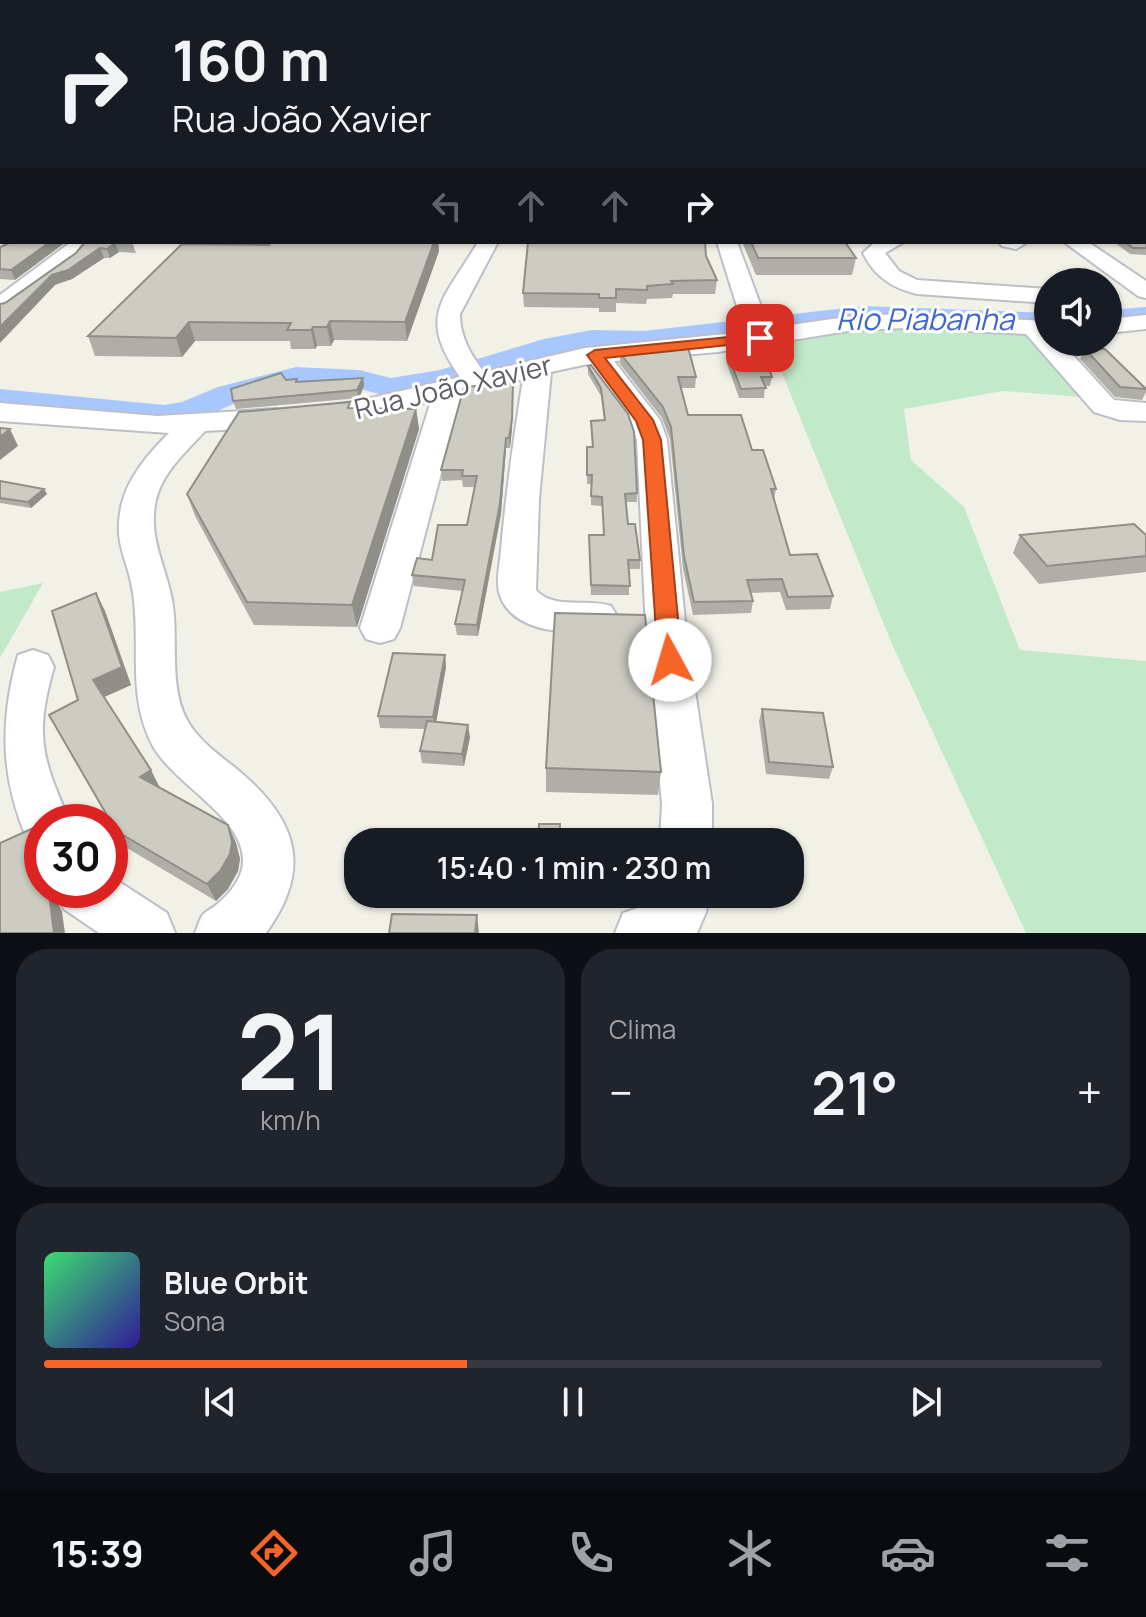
<!DOCTYPE html>
<html lang="pt">
<head>
<meta charset="utf-8">
<style>
	:root { --surface:#171b24; --page:#20242c; --text:#f1f3f6; --muted:#9ea1a6; --line:#363941; --accent:#f76427 }
	body { margin:0; font-family:Manrope,sans-serif; background:var(--page); color:var(--text); height:100vh; display:flex; flex-direction:column; font-size:30px; white-space:nowrap }
	* { box-sizing:border-box; margin:0 }
	p { font-size:26px; color:var(--muted) }
	.icon { flex:none; width:44px; height:44px; fill:none; stroke:currentColor; stroke-width:2; stroke-linecap:round; stroke-linejoin:round }
	.map { position:relative; height:933px; overflow:hidden }
	.details { display:flex; flex-direction:column; gap:16px; padding:16px; background:#0d0f14; flex:1 }
	.details>* { flex:none }
	.guide { position:absolute; left:0px; top:0px; width:1146px; height:244px; box-shadow:0 2px 6px #0004; background:#171b24; color:var(--text); overflow:hidden }
	.buttons { position:absolute; left:1034px; top:268px; display:grid; gap:16px }
	.buttons a { display:grid; place-items:center; width:88px; height:88px; border-radius:50%; background:var(--surface); box-shadow:0 2px 6px #0004; font-size:40px }
	.speed { position:absolute; left:24px; top:804px; display:flex; gap:16px; font-size:40px; font-weight:700; text-align:center }
	.speed>* { display:grid; place-content:center; width:104px; height:104px; border-radius:50%; background:var(--surface); box-shadow:0 2px 6px #0004; line-height:1 }
	.speed .limit { border:12px solid #d22; background:#fff; color:#111 }
	.pin { position:absolute; display:grid; place-items:center; width:68px; height:68px; color:#fff; margin:-34px; border-radius:16px; box-shadow:0 4px 12px #0006 }
	.me { position:absolute; width:88px; margin:-44px; rotate:354deg; stroke-linejoin:round; filter:drop-shadow(0 0 6px #0008) }
	.turn { display:flex; align-items:center; gap:28px; height:168px; padding:0 40px; font-size:36px }
	.turn .icon { width:104px; height:104px; stroke-width:2.5 }
	.turn b { display:block; font-size:56px; line-height:68px }
	.lanes { display:flex; align-items:center; height:76px; padding:0 40px; background:#0003; justify-content:center; gap:40px; direction:ltr }
	.lanes .off { opacity:.35 }
	.big { font-size:60px; font-weight:600; line-height:1.1 }
	.details .card { flex:1; display:flex; flex-direction:column; justify-content:center; gap:12px; min-width:0; padding:0 28px; border-radius:32px; background:var(--page) }
	.details .dial { align-items:center; gap:0 }
	.dial b { font-size:104px; line-height:1 }
	.song { display:flex; align-items:center; gap:24px }
	.cover { width:96px; height:96px; border-radius:12px; background:linear-gradient(135deg,hsl(140 70% 55%),hsl(250 70% 35%)) }
	.played { height:8px; border-radius:4px; background:linear-gradient(90deg,var(--accent) 40%,var(--line) 40%) }
	.keys { display:flex; justify-content:space-around; direction:ltr }
	.heat { display:flex; justify-content:space-between; align-items:center; font-size:44px; direction:ltr }
	.details .tiles { flex:1; display:grid; gap:16px; grid-template-columns:1fr 1fr }
	.card:last-child { grid-column:span 2 }
	.trip { position:absolute; left:344px; top:828px; width:460px; height:80px; border-radius:32px; background:var(--surface); box-shadow:0 2px 6px #0004; font-weight:600; line-height:80px; text-align:center }
	.dock { display:flex; height:128px; justify-content:space-around; align-items:center; background:#090b0e; color:var(--muted) }
	.dock .icon { width:56px; height:56px }
	.dock .current { color:var(--accent) }
	.dock b { font-size:36px; color:var(--text) }
	.map>svg:first-child { display:block }
	.green { fill:#c2eaca }
	.lines { fill:none; stroke-linecap:round; stroke-linejoin:round }
	.river { fill:#a9c7ff; fill-rule:evenodd }
	.minor-casing { stroke:#bebfc6; stroke-width:4 }
	.highway-casing { stroke:#f8e000; stroke-width:4 }
	.minor { fill:#fff; fill-rule:evenodd }
	.highway { fill:#fffb90; fill-rule:evenodd }
	.wall { fill:#afafa8 }
	.shaded-wall { fill:#8f8f88 }
	.building { fill:#ccccc3; stroke:#8f8f88; stroke-width:2 }
	.route { fill:#f76427; stroke:#a14119; stroke-width:2 }
	.labels { text-anchor:middle; stroke-width:6; stroke-linejoin:round; paint-order:stroke }
	.street-label { font-size:28px; fill:#5e6068; stroke:#fff }
	.water-label { font-size:30px; font-style:italic; fill:#4066ce; stroke:#fff }
</style>
</head>
<body>
<div class="map">
<svg width="1146" height="933" viewBox="0 0 1146 933">
	<rect width="100%" height="100%" fill="#f1f1e7"/>
	<path class="green" d="M913,325L1027,334L1083,397L1002,391L904,409L911,460L964,507L1020,650L1146,661V933H1026L892,644L769,341L858,328Z
		M43,583L0,658V592Z"/>
	<g class="lines">
		<path class="river" d="M864,306L1048,313V329L864,322L644,349L592,348L558,353L444,388L390,397L357,388L297,385L240,401L202,418L164,425L0,409V389L164,405L182,402L218,387L296,367L359,370L391,378L440,370L544,339L592,330L644,331Z
			M1146,307V323L1108,326V310Z"/>
		<defs>
			<path id="minor" d="M1144,121H1146V129H1144Z
				M71,242H93L78,260L8,311L0,313V295Z
				M478,242H498L460,314C460,337 471,355 484,372L585,348L745,332L717,242H737L769,328L854,316L906,314L1048,321V342H1061L1114,400L1146,403V421L1120,420L1094,412L1026,334L906,328L854,330L718,352L614,361L660,420L667,440L686,631L712,804V842H660L662,804L646,631L637,440L630,421L588,364L551,372L539,499L536,590C553,610 588,598 611,606L617,616L611,626C577,637 510,635 499,592C496,580 500,562 501,550C506,492 514,436 523,379L462,394L400,628L394,639L380,643L366,639L360,628L431,401C397,410 351,429 316,420L311,414L316,408L359,401L460,377C416,315 444,300 478,242Z
				M875,242H904L885,253L899,271L917,280L1048,289V303L917,294C892,288 875,277 863,253Z
				M999,242H1026V243L1016,249L1002,246Z
				M1064,242H1088L1146,281V298L1138,296Z
				M1146,315V329L1108,333V319Z
				M0,403L157,416L276,409L286,412L291,418L286,424L276,427L205,431C186,452 163,471 156,500C147,539 168,569 173,606C178,642 169,687 187,720C198,741 221,756 239,771C297,820 313,868 266,933H195C197,928 199,921 202,916C205,911 212,909 216,905C229,895 244,877 243,859C242,817 176,785 154,748C126,698 141,646 133,593C128,557 112,544 122,503C129,476 149,453 169,433L0,421Z
				M33,650L48,655L54,667C34,736 42,758 70,822H42V844L27,839C0,776 0,720 18,655Z
				M110,876L167,913L175,933H99L64,909L56,890H110Z
				M655,894H709L706,912L697,933H615L623,913L653,903Z"/>
			<path id="highway" d="M1144,115H1146V121H1144Z"/>
		</defs>
		<use href="#minor" class="minor-casing"/>
		<use href="#highway" class="highway-casing"/>
		<use href="#minor" class="minor"/>
		<use href="#highway" class="highway"/>
	</g>
	<path class="wall" d="M1146,232V255L1130,254L1114,242H1144Z
		M11,242L15,280L0,279V247Z
		M85,242H132L136,253L119,252L110,258H104L72,279L5,303L76,253Z
		M271,242H438L439,251L407,341L334,340L331,346H317L315,349H291L290,341H195L182,357L95,356L88,336L269,245Z
		M742,242H845L856,258L852,275H756Z
		M706,256L717,280L715,294H673L672,298L647,299L646,304L616,303V312H599V308L524,307L523,293Z
		M1085,349L1146,388V392L1142,400L1115,397L1080,359Z
		M727,352L754,357L772,377L770,386H765L764,398H739L726,361Z
		M620,353L696,377L695,388H681L688,415L752,450L776,489L774,499L790,555L833,596L830,609L786,610L780,592L751,593L753,601L751,613L693,615L683,569L670,439L662,418L620,364Z
		M588,366L628,414L637,493V502H626L628,524L640,560V569H629V595H591L589,544L604,535L602,506L591,505V484H587V447H592L591,421L604,420L601,396L588,374Z
		M363,378L364,386L359,398L236,409L233,401L286,380L297,382Z
		M513,393L512,429L510,448H506L501,514L478,636L457,635L455,624L463,591L414,586L412,575L432,560L467,525L475,487H463L462,480L442,481L441,470Z
		M351,408L416,409L419,429L357,627L254,625L195,516L187,494Z
		M0,481L44,489L47,494L31,508L0,503Z
		M1020,535H1146V572L1039,584L1013,553Z
		M96,593L105,611L131,685L104,697L160,788L228,825L236,843L240,859L238,871L228,889L216,901L127,848L116,831L78,700Z
		M445,655L446,667L436,722L470,737L464,766L422,763L420,751L425,729L380,728L378,716Z
		M762,709L833,767L829,779L766,774L759,721Z
		M546,768L661,772L658,795L546,792Z"/>
	<path class="shaded-wall" d="M2,134V149H1L0,135Z
		M50,242H66L15,280L11,270Z
		M434,242H438L439,251L407,341L405,322Z
		M115,243L119,252L110,258L107,249Z
		M100,248L104,258L72,279L56,284L0,343V327L52,275Z
		M330,321L334,340L331,346L327,327Z
		M189,322L195,341L182,357L176,338Z
		M313,327L317,346L315,349L311,330Z
		M363,378L364,386L359,398L357,390Z
		M513,383L512,429L510,448L509,438Z
		M416,409L419,429L357,627L352,605Z
		M10,429L18,446L0,460V437Z
		M506,438V448L501,514L478,636L477,625Z
		M44,489L47,494L31,508L28,502Z
		M96,593L105,611L131,685L102,698L93,680Z
		M445,655L446,667L435,729L433,717Z
		M468,725L470,737L464,766L462,754Z
		M151,770L160,788L140,777Z
		M228,825L236,843L240,859L238,871L228,889L216,901L207,884Z
		M47,890H55L53,891L62,912L65,933H54Z
		M477,915L479,933H475Z"/>
	<path class="building" d="M0,115H2V134L0,135Z
		M1144,166L1146,167V177L1144,178Z
		M1144,179L1146,188V194L1144,193Z
		M2,182V198H0V183Z
		M1144,232H1146V248H1133L1125,242H1144Z
		M11,242H50L11,270L0,269V247Z
		M85,242H132L133,243H115L107,249L100,248L68,270L52,275L0,327V304L5,303L76,253Z
		M271,242H434L405,322L330,321L327,327H313L311,330H287L291,323L189,322L176,338L88,336L182,244L269,245Z
		M528,242H705L706,256L717,280L671,281L673,284L647,286V290L616,289V298H599V294L523,293Z
		M751,242H845L856,258H758Z
		M688,347L696,377H678L688,415H741L752,450H763L776,489H771L790,555L817,554L833,596L788,597L782,579L747,580L753,601L694,602L684,556L671,427L663,407L620,353Z
		M1085,349H1105L1146,389L1120,387Z
		M727,352H753L754,357H765L772,377H761L766,388L741,389Z
		M591,365L628,414L634,432L637,493L625,494L628,524H635L640,560H628L630,586L591,585L589,535H604L602,497L591,496L592,475H587V447H593L591,421L605,420L601,388L588,366Z
		M281,373L286,380L297,379L296,382L363,378L357,390L233,401L231,389Z
		M513,383L512,419L509,438H506L500,503L477,625L455,624L465,580L412,575L417,558L432,560L438,525H467L477,476H462L463,470H441L464,387Z
		M350,402L348,408L416,409L352,605L247,602L187,494L239,412Z
		M0,428L10,429L0,437Z
		M0,481L44,489L28,502L0,498Z
		M1134,524L1146,535V556L1047,566L1020,535Z
		M96,593L122,667L93,680L151,770L140,777L228,825L232,842L230,854L220,871L207,884L116,831L49,715L78,700L52,611Z
		M555,613L645,615L661,772L546,768Z
		M393,653L445,655L433,717L378,716Z
		M762,709L823,713L833,767L769,762Z
		M427,721L468,725L462,754L420,751Z
		M539,824H560L559,842H538Z
		M40,825L42,838V873L40,874L42,878V890H47L49,894L54,933H0V843Z
		M392,914L477,915L475,933H389Z"/>
	<linearGradient id="sky" x2="0" y2="1"><stop stop-color="#8fbcf1"/><stop offset="0.47" stop-color="#f9f9f4"/><stop offset="1" stop-color="#f9f9f4" stop-opacity="0"/></linearGradient>
	<rect width="1146" height="245" fill="url(#sky)"/>
	<path class="route" d="M760,334L766,335V341L605,358L653,420L661,440L682,660L678,667L670,669L661,667L658,660L643,440L636,421L587,355L595,350Z"/>
	<g class="labels">
		<g class="street-label">
			<text transform="translate(453 387) rotate(-13)" y="10">Rua João Xavier</text>
		</g>
		<g class="water-label">
			<text x="925" y="330">Rio Piabanha</text>
		</g>
	</g>
</svg>
<div class="buttons">
<a><svg class="icon" aria-label="sound" viewBox="0 0 24 24"><path d="M4 9h4l5-4v14l-5-4H4zM17 9q2 3 0 6"/></svg></a>
</div>
<div class="speed"><div class="limit">30</div></div>
<div class="pin" style="left:760px;top:338px;background:#d93025"><svg class="icon" aria-label="arrive" viewBox="0 0 24 24"><path d="M6 21V4h12l-3 4 3 4H6"/></svg></div>
<svg class="me" style="left:670px;top:660px" viewBox="-20 -20 40 40"><circle r="19" fill="#fff"/><path d="M0-13L10 11 0 6-10 11z" fill="#f76427"/></svg>
<div class="trip">15:40 · 1 min · 230 m</div>
<div class="guide">
<div class="turn"><svg class="icon" aria-label="right" viewBox="0 0 24 24"><path d="M7 20v-9h11M14 6l5 5-5 5"/></svg><div><b>160 m</b>Rua João Xavier</div></div>
<div class="lanes"><svg class="icon off" aria-label="left" viewBox="0 0 24 24"><path d="M17 20v-9H6M10 6l-5 5 5 5"/></svg><svg class="icon off" aria-label="ahead" viewBox="0 0 24 24"><path d="M12 20V5M6 11l6-6 6 6"/></svg><svg class="icon off" aria-label="ahead" viewBox="0 0 24 24"><path d="M12 20V5M6 11l6-6 6 6"/></svg><svg class="icon" aria-label="right" viewBox="0 0 24 24"><path d="M7 20v-9h11M14 6l5 5-5 5"/></svg></div>
</div>
</div>
<section class="details">
<div class="tiles">
<div class="card dial"><b>21</b><p>km/h</p></div>
<div class="card"><p>Clima</p>
<div class="heat"><a>−</a><b class="big">21°</b><a>+</a></div>
</div>
<div class="card">
<div class="song"><i class="cover"></i><div><b>Blue Orbit</b><p>Sona</p></div></div>
<div class="played"></div>
<div class="keys"><svg class="icon" aria-label="previous" viewBox="0 0 24 24"><path d="M18 5L8 12l10 7zM5 5v14"/></svg><svg class="icon" aria-label="pause" viewBox="0 0 24 24"><path d="M8 5v14M16 5v14"/></svg><svg class="icon" aria-label="next" viewBox="0 0 24 24"><path d="M6 5l10 7-10 7zM19 5v14"/></svg></div>
</div>
</div>
</section>
<nav class="dock">
<b>15:39</b>
<svg class="icon current" aria-label="directions" viewBox="0 0 24 24"><path d="M12 3l9 9-9 9-9-9zM9 14v-3h6M13 9l2 2-2 2"/></svg>
<svg class="icon" aria-label="music" viewBox="0 0 24 24"><path d="M9 18V5l10-2v13"/><circle cx="6" cy="18" r="3"/><circle cx="16" cy="16" r="3"/></svg>
<svg class="icon" aria-label="phone" viewBox="0 0 24 24"><path d="M5 4h4l2 5-3 2q2 4 5 5l2-3 5 2v4C11 20 4 13 5 4z"/></svg>
<svg class="icon" aria-label="climate" viewBox="0 0 24 24"><path d="M12 3v18M4 7l16 10M4 17L20 7"/></svg>
<svg class="icon" aria-label="car" viewBox="0 0 24 24"><path d="M5 17H2v-5l4-1 3-4h7l3 4 3 1v5h-3M9 17h6M6 11h13"/><circle cx="7" cy="17" r="2"/><circle cx="17" cy="17" r="2"/></svg>
<svg class="icon" aria-label="filters" viewBox="0 0 24 24"><path d="M4 7h16M4 17h16"/><circle cx="9" cy="7" r="2"/><circle cx="15" cy="17" r="2"/></svg>
</nav>
</body>
</html>
